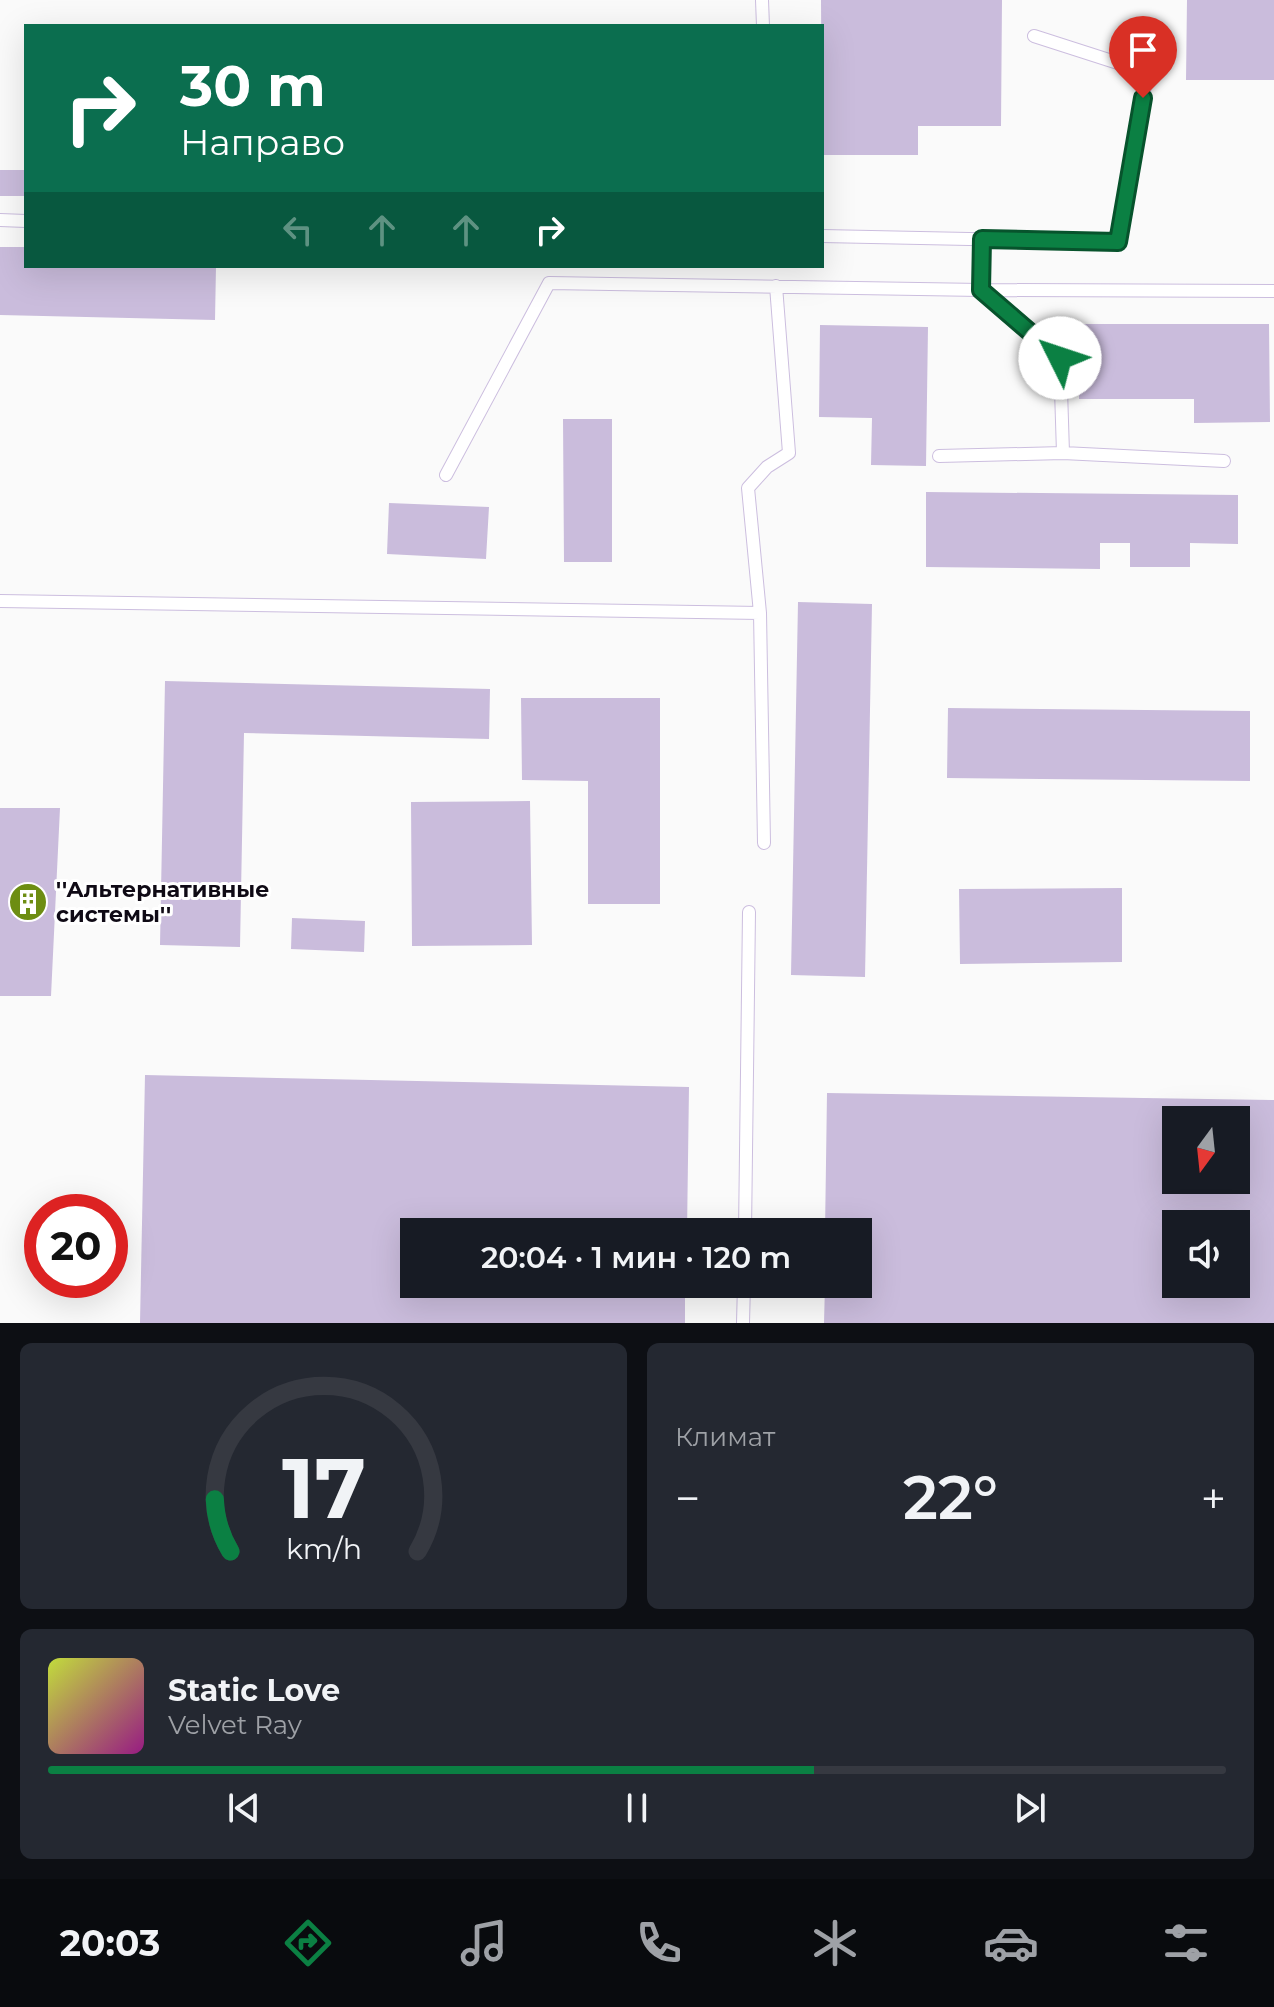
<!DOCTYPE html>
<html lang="ru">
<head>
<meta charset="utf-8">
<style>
	:root { --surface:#171b24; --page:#242831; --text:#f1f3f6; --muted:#9ea1a6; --line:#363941; --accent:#0b8043 }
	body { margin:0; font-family:Montserrat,sans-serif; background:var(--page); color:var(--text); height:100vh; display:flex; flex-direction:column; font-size:30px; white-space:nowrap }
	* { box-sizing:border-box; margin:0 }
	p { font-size:26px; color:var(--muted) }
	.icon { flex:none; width:44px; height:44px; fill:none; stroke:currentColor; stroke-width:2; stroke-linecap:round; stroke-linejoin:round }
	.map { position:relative; height:1323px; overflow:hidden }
	.panel { display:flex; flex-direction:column; gap:20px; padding:20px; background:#0d0f14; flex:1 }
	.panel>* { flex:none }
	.hud { position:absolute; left:24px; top:24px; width:800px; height:244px; border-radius:0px; box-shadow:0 8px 32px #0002; background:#0b6e4f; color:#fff; overflow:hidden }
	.needle { width:52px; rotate:195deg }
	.fabs { position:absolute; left:1162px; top:1106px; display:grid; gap:16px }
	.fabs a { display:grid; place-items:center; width:88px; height:88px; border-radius:0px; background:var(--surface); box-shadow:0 8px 32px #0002; font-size:40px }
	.speed { position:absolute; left:24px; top:1194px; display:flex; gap:16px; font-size:40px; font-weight:700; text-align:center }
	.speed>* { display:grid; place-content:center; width:104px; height:104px; border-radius:50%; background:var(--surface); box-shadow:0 8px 32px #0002; line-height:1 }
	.speed .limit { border:12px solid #d22; background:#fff; color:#111 }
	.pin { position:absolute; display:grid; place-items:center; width:68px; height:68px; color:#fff; margin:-82px -34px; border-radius:50% 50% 50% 0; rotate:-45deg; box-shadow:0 0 8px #0007 }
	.pin .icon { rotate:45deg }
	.me { position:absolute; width:88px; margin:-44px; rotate:311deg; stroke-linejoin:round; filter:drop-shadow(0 0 6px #0008) }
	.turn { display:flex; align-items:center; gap:28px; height:168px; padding:0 24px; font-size:36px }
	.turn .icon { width:104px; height:104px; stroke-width:2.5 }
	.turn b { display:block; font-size:56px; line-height:68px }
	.lanes { display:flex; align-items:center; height:76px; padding:0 24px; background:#0003; justify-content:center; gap:40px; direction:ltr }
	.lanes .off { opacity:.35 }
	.big { font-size:60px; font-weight:600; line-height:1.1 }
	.panel .tile { flex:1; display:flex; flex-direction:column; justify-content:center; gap:12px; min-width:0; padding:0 28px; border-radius:12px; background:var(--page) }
	.panel .dial { align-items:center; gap:0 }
	.dial svg { height:208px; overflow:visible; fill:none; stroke:var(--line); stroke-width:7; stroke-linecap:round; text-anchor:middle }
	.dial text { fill:var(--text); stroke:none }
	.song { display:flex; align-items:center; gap:24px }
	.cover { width:96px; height:96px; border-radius:12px; background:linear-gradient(135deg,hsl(70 70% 55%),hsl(310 70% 35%)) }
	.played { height:8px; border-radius:4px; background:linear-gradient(90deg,var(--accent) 65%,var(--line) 65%) }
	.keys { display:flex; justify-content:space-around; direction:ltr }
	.heat { display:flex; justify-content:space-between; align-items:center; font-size:44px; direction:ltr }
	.panel .tiles { flex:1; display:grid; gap:20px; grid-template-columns:1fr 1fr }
	.tile:last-child { grid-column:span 2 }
	.trip { position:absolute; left:400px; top:1218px; width:472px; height:80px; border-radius:0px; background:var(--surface); box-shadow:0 8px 32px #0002; font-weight:600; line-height:80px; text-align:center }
	.dock { display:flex; height:128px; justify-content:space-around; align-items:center; background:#090b0e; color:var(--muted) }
	.dock .icon { width:56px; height:56px }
	.dock .current { color:var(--accent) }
	.dock b { font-size:36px; color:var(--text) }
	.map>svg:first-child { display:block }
	.building { fill:#cabcdc; fill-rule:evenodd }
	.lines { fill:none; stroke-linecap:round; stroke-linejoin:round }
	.service-casing { stroke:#ccbedf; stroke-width:14 }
	.service { stroke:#fff; stroke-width:12 }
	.route-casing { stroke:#07532c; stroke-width:20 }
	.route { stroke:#0b8043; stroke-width:14 }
	.labels { text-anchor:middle; stroke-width:6; stroke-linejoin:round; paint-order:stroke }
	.poi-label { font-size:22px; font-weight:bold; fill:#0f0a15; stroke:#fff; text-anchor:start }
</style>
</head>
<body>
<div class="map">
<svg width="1274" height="1323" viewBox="0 0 1274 1323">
	<rect width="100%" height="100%" fill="#fafafa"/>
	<path class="building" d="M821,0H1002L1001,126H918V155H822Z
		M1187,0H1274V80H1186Z
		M0,170H26V196H0Z
		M0,247H26V266H216L215,320L0,315Z
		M1078,324H1269L1270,422L1194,423V399H1079Z
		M820,325L928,327L926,466L871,465L872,418L819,417Z
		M563,419H612V562H564Z
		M926,492L1238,495V544L1190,543V567H1130V543H1100V569L926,567Z
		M389,503L489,507L486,559L387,554Z
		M798,602L872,604L865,977L791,975Z
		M165,681L490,689L489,739L244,733L240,947L160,945Z
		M521,698H660V904H588V781L522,780Z
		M948,708L1250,711V781L947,778Z
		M530,801L532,945L412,946L411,802Z
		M0,808H60L51,996H0Z
		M1122,888V962L960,964L959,889Z
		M292,918L365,921L364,952L291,949Z
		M145,1075L689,1087L687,1232H414V1284H685V1323H140Z
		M827,1093L1274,1100V1323H824L825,1284H858V1232H825ZM1176,1120H1236V1180H1176ZM1176,1224H1236V1284H1176Z"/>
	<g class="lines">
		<defs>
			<path id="service" d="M762,0L763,26
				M0,220L26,221
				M822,236L1118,242L1141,124L1146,72L1034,36
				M982,239L981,290L1274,291
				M1063,453L1224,461
				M446,475L549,283L981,290L1060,358L1063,453L939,456
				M0,601L760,613
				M764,843L760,613L748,488L767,467L789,453L776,286
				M745,1232L749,912
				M743,1323L744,1284"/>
		</defs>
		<use href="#service" class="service-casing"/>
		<use href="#service" class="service"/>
	</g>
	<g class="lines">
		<defs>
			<path id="route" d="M1060,358L981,290L982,239L1118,242L1143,98"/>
		</defs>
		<use href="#route" class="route-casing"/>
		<use href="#route" class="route"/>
	</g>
	<defs>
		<symbol id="building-disc" viewBox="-11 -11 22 22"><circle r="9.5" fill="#6d8d12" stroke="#fff"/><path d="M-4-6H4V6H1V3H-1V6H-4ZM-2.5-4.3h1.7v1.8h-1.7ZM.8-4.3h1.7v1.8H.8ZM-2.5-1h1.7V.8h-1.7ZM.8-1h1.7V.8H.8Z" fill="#fff"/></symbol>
	</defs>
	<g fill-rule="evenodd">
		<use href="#building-disc" x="6" y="880" width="44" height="44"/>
	</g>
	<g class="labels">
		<g class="poi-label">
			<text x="56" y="897">''Альтернативные<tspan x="56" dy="25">системы''</tspan></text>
		</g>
	</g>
</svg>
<div class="fabs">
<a><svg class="needle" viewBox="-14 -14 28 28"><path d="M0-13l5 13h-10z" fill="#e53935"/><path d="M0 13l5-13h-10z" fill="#9ea1a6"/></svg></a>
<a><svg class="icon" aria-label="sound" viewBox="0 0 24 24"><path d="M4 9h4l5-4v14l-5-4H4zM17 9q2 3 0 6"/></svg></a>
</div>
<div class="speed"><div class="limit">20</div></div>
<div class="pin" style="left:1143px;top:98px;background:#d93025"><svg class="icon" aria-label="arrive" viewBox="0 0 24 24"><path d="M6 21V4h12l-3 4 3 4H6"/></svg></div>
<svg class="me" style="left:1060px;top:358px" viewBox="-20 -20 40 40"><circle r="19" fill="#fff"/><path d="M0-13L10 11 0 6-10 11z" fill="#0b8043"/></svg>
<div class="trip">20:04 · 1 мин · 120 m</div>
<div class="hud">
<div class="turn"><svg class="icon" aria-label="right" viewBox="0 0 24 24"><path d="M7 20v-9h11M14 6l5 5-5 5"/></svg><div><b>30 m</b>Направо</div></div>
<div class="lanes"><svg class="icon off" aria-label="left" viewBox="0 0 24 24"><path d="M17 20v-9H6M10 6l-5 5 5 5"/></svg><svg class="icon off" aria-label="ahead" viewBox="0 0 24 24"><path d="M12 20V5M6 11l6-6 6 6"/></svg><svg class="icon off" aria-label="ahead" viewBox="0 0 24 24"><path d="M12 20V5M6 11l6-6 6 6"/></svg><svg class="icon" aria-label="right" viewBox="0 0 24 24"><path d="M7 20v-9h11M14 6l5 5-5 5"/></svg></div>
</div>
</div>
<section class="panel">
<div class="tiles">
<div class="tile dial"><svg viewBox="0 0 100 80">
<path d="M14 69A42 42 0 1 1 86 69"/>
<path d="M14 69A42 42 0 0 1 8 49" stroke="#0b8043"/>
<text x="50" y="56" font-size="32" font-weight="700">17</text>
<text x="50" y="72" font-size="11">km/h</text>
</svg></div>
<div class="tile"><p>Климат</p>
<div class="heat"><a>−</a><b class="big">22°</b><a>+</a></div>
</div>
<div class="tile">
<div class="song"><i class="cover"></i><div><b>Static Love</b><p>Velvet Ray</p></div></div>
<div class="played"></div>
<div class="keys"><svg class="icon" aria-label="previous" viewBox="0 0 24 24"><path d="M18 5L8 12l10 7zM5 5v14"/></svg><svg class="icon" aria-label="pause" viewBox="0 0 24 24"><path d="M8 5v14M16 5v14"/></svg><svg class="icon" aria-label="next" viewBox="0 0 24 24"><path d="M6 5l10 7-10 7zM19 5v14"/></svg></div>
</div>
</div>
</section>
<nav class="dock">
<b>20:03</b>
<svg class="icon current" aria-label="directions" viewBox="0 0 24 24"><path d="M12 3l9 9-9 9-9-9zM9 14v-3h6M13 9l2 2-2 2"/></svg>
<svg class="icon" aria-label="music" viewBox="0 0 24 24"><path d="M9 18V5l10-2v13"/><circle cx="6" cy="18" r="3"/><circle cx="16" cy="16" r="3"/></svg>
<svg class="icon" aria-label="phone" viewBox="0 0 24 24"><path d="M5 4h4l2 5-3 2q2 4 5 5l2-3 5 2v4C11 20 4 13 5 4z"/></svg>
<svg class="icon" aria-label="climate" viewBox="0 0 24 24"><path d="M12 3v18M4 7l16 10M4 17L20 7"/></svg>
<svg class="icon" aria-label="car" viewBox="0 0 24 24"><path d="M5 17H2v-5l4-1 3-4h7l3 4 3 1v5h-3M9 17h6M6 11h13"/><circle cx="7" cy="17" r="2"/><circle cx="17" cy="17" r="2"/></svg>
<svg class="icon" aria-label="filters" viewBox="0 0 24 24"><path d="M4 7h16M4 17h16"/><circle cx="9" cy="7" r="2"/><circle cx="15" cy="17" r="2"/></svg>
</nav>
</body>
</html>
